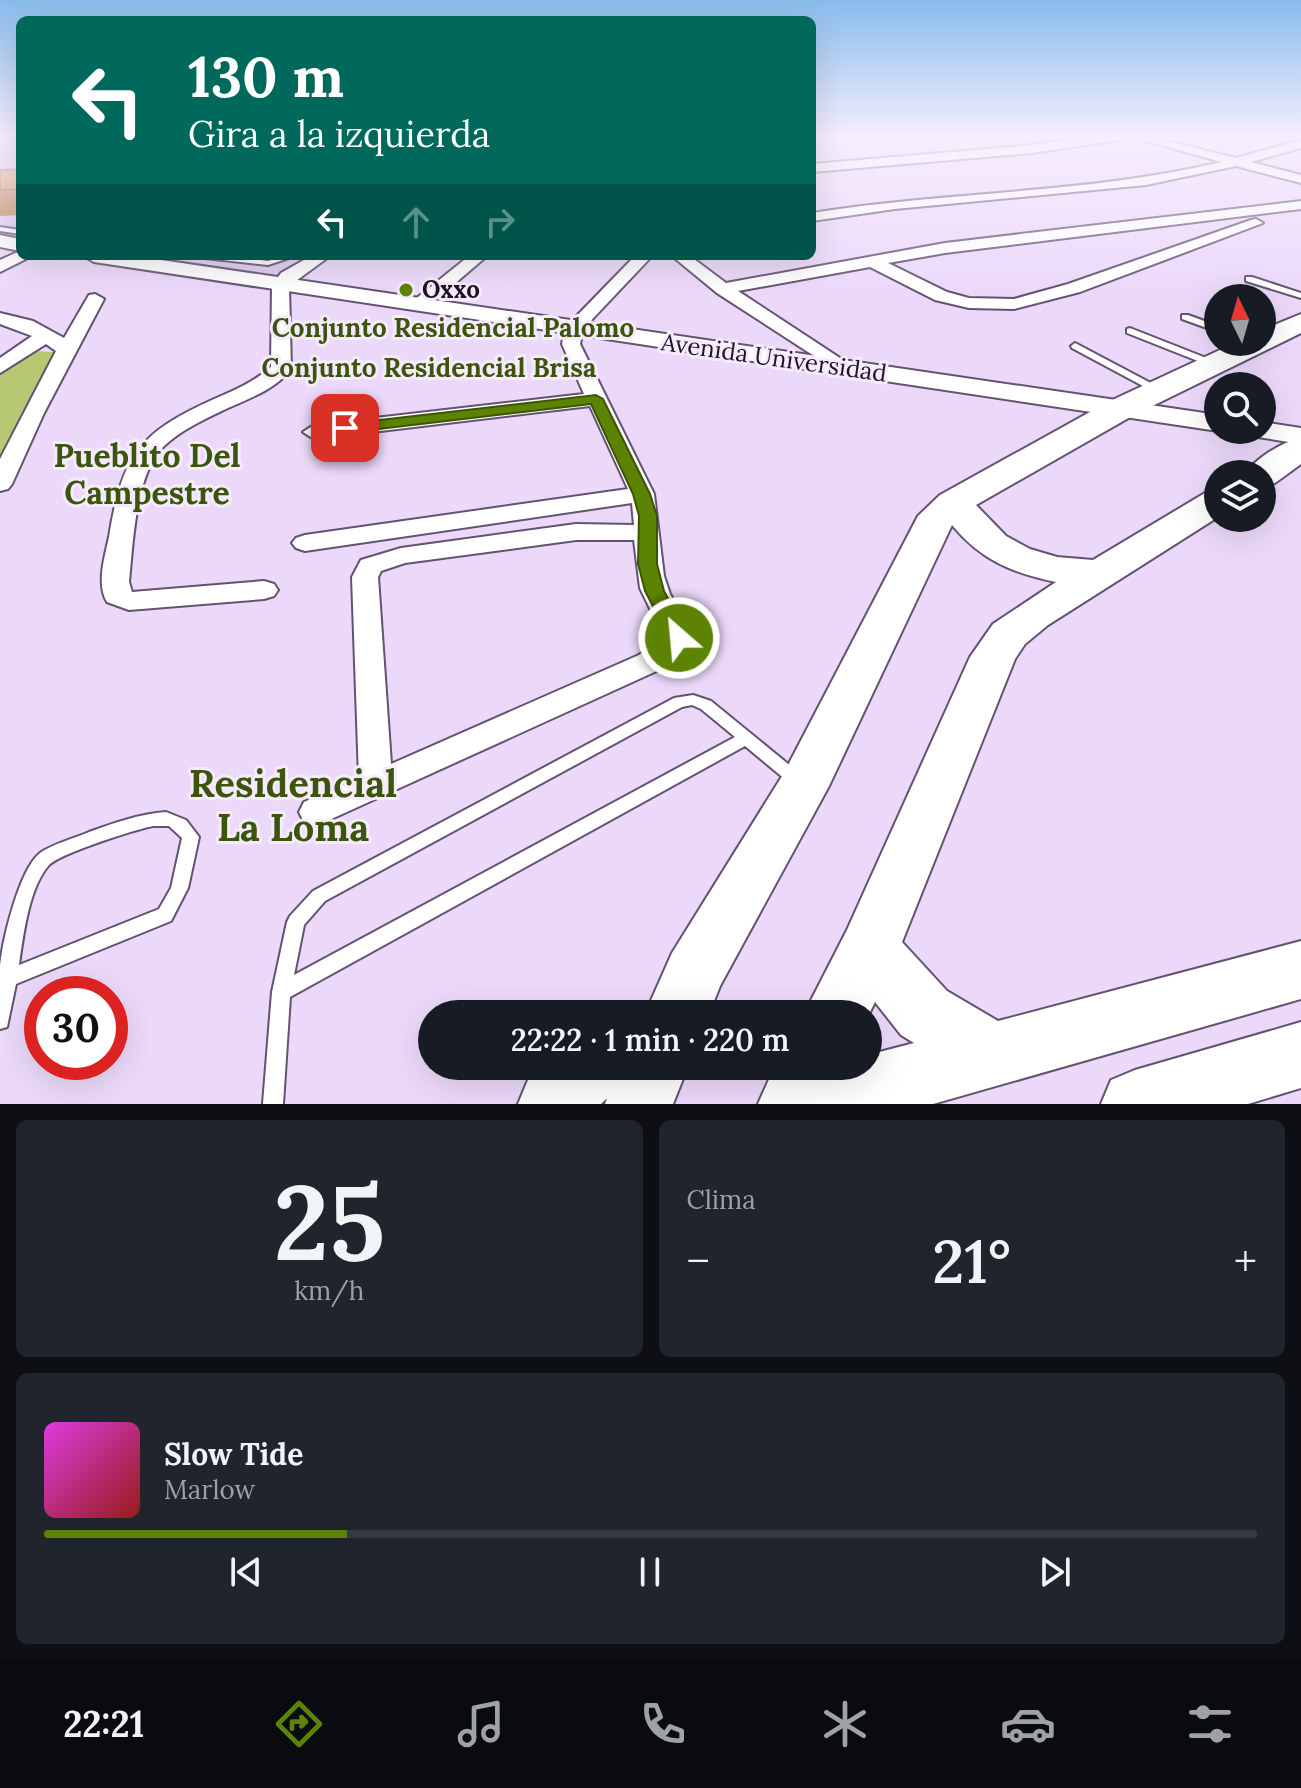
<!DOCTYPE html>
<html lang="es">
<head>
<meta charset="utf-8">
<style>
	:root { --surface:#171b24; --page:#20242c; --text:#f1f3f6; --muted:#9ea1a6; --line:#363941; --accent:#5d8304 }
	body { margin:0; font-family:Lora,serif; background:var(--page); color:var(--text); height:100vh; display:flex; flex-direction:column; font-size:30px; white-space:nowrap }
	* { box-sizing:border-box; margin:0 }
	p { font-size:26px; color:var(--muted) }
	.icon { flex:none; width:44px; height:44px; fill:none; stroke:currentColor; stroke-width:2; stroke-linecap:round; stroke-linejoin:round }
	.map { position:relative; height:1104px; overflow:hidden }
	.details { display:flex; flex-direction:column; gap:16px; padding:16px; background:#0d0f14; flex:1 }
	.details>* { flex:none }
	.guide { position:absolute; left:16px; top:16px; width:800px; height:244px; border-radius:12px; box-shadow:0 8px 32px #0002; background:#00695c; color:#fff; overflow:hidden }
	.needle { width:52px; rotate:355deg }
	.fabs { position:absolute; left:1204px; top:284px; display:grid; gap:16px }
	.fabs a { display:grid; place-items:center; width:72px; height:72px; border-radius:50%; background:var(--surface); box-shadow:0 8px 32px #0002; font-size:40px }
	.speed { position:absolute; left:24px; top:976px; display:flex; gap:16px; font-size:40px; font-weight:700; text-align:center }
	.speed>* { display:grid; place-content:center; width:104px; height:104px; border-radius:50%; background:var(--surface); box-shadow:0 8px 32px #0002; line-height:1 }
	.speed .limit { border:12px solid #d22; background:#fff; color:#111 }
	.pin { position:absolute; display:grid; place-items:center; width:68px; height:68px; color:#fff; margin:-34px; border-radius:16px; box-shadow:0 4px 12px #0006 }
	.me { position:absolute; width:88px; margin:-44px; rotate:333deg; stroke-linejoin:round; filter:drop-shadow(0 0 6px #0008) }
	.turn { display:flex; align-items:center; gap:28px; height:168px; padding:0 40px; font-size:36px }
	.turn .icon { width:104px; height:104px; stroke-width:2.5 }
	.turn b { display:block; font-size:56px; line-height:68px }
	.lanes { display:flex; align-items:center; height:76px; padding:0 40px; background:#0003; justify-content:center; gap:40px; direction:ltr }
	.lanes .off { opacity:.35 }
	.big { font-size:60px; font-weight:600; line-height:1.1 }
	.details .card { flex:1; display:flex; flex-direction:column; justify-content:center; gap:12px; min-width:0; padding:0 28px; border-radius:12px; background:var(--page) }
	.details .dial { align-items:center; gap:0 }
	.dial b { font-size:104px; line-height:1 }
	.song { display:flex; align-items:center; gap:24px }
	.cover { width:96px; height:96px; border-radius:12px; background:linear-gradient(135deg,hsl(300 70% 55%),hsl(0 70% 35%)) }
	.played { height:8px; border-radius:4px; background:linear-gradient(90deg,var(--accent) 25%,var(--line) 25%) }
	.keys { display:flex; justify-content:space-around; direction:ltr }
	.heat { display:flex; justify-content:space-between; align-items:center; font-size:44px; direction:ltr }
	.details .tiles { flex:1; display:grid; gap:16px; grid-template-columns:1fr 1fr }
	.card:last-child { grid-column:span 2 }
	.trip { position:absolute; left:418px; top:1000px; width:464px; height:80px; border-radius:40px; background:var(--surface); box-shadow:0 8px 32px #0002; font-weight:600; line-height:80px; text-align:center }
	.dock { display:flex; height:128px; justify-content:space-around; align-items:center; background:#090b0e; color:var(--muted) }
	.dock .icon { width:56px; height:56px }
	.dock .active { color:var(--accent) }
	.dock b { font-size:36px; color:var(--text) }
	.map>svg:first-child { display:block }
	.built { fill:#e2cbf3 }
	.green { fill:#b6c871 }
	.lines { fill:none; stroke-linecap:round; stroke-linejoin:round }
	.service-casing { stroke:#635370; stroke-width:4 }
	.minor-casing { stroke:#635370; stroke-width:4 }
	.tertiary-casing { stroke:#635370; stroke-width:4 }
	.primary-casing { stroke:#635370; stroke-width:4 }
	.service { fill:#fff; fill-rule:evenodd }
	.minor { fill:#fff; fill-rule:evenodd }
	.tertiary { fill:#fff; fill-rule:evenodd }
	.primary { fill:#fff; fill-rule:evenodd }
	.wall { fill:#c17e40 }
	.building { fill:#e0934a; stroke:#9d6734; stroke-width:2 }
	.route { fill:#5d8304; stroke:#3c5503; stroke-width:2 }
	.poi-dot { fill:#5d8304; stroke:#f5eafe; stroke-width:3 }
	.labels { text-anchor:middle; stroke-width:6; stroke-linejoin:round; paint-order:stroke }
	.far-poi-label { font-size:24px; font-weight:bold; fill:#1d1622; stroke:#f5eafe; text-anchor:start }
	.far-street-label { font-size:24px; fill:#1d1622; stroke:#f5eafe }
	.far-quarter-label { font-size:26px; font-weight:bold; fill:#3c550c; stroke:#f5eafe }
	.quarter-label { font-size:32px; font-weight:bold; fill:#3c550c; stroke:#f5eafe }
	.near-quarter-label { font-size:38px; font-weight:bold; fill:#3c550c; stroke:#f5eafe }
</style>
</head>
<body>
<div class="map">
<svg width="1301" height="1104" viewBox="0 0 1301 1104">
	<rect width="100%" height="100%" fill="#ecd9fa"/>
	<path class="built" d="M0,136H20V242L0,239Z
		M109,256H319L278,283Z"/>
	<path class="green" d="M34,351L54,352L0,466V372Z"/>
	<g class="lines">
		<defs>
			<path id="service" d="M0,227L20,230V234L0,231Z
				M201,256H225L268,261L283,256H295L268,265L205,258Z
				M1246,277H1252L1301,293V298L1246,281Z
				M1182,315H1188L1218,326V332L1182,319Z
				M1130,328L1219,363L1221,365L1216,368L1213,367L1127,333V329Z
				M1075,343L1162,389L1164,391L1162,393H1156L1072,348L1071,346Z
				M693,695L711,701L804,777L806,781L804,785L798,787L792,785L745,746L290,997L283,1104H263L272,992L287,922L290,916L313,891L674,698ZM692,705L701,709L735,737L294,975L304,925L325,901L682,707Z
				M166,812L186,820L199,837L188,888L171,921L16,984L7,1027L0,1029C0,1009 0,988 0,968C2,941 19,871 39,854C47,846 78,837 89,832C114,823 139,814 166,812ZM153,826H169L182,838L171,888L159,909L19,965C23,936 29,887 49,865C61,853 134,830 153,826Z"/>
			<path id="minor" d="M1097,136H1126L1120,140L1032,153L812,172V164L1032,145Z
				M1128,136H1147L1236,158L1301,140V148L1251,162L1301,175V183L1236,166L1146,185L895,209L812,221V213C948,191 1087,194 1221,162Z
				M1301,201V209L945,253L888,263L947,292L969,298L1014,299L1068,284L1251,220L1256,219L1263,223L1080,292L1014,309L969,308L935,300L870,267L738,291L849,364L852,368L842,374L717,293L672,256H690L726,283L945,243Z
				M20,251V256H28L26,259L0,272V260Z
				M311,256H330L289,286L291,369C276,389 250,398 228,408C207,418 182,429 164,446C135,474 133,543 129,582L132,592L264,581L274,584L278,590L274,596L264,599L129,610L107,602C96,584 105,556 109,537C122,456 139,433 212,400C233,391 254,382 271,367L272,285L281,273Z
				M469,256H487L425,309H413L410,305L413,301Z
				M635,256H652L583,329L580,344L654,494L664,576L670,594L692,631L693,638C685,653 674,660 661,669L316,826L304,822L299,812L304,802L359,778L352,577L361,560L401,548L576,524L634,525L632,503L305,551L296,548L292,543L296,538L305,535L628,489L590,406L314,439L303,432L314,425L584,394L562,344L565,328ZM576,540H634L640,588L664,638L639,655L391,764L378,577L381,571L405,563Z
				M95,294L104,299L44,413L12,484L8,489L0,491V459L56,351L46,344L0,373V358L32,336L0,324V313L33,321L64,338L89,295Z"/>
			<path id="tertiary" d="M0,235L20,239V251L0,247Z
				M84,256H134L1218,415V430H1222L1218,431L94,262Z
				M1262,422L1301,428V444L1252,436L1249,430H1262Z"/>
			<path id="primary" d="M1301,314V333L1132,416L976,505L1006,536L1030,549L1057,557L1093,560L1205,493L1218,490V517L1048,625L1025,644L1015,659L902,942L947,991L998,1021L1301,941V999L933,1104H758L775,1066H868V1055L914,1043L901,1035L875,1002L868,1016L804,1014L847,930L970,657L993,624L1056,582C1012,573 981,560 952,525L829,786L720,986L709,1014H645L672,953L784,773L918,516L940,495L1108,402L1237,342H1262V330Z
				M1301,438V464L1275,483L1262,486V474H1245C1256,458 1282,442 1301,438Z
				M1301,1022V1088L1248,1104H1101L1111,1080L1135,1070Z
				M543,1066H688L673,1104H605L607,1098L601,1104H518L528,1080Z"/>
		</defs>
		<use href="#service" class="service-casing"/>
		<use href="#minor" class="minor-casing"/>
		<use href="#tertiary" class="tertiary-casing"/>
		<use href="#primary" class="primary-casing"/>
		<use href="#service" class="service"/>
		<use href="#minor" class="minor"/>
		<use href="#tertiary" class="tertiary"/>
		<use href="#primary" class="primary"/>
	</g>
	<path class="wall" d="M20,169V215L0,216V170Z"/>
	<path class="building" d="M20,169V189L0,190V170Z"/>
	<linearGradient id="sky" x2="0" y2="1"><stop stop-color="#88bcec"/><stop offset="0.47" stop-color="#f6eefd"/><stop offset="1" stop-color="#f6eefd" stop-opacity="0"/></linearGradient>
	<rect width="1301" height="290" fill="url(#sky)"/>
	<path class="route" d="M596,395L603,399L650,494L657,516V564L664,591L689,638L686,643H672L645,591L638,564L639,516L633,494L591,404L345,433L338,428L345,424Z"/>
	<circle class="poi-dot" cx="406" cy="290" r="8"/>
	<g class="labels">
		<g class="far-poi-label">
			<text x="422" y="298">Oxxo</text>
		</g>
		<g class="far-street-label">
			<text transform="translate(774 358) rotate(8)" y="8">Avenida Universidad</text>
		</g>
		<g class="far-quarter-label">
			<text x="453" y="337">Conjunto Residencial Palomo</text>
			<text x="429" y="377">Conjunto Residencial Brisa</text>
		</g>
		<g class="quarter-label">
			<text x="147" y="467">Pueblito Del<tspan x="147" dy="37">Campestre</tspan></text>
		</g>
		<g class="near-quarter-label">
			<text x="293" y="797">Residencial<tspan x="293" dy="44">La Loma</tspan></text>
		</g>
	</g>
</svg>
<div class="fabs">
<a><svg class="needle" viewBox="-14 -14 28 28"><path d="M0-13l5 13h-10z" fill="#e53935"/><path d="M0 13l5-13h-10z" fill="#9ea1a6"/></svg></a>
<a><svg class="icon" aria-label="search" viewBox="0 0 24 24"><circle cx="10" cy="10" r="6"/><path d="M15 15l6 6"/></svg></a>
<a><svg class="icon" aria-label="layers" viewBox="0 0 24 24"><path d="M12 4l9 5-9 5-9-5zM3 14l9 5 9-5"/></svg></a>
</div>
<div class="speed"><div class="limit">30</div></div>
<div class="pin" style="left:345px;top:428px;background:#d93025"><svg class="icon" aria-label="arrive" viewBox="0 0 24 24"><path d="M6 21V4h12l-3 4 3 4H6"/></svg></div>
<svg class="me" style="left:679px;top:638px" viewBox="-20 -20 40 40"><circle r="17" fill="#5d8304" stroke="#fff" stroke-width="3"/><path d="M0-11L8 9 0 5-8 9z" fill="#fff"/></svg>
<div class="trip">22:22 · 1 min · 220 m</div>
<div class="guide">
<div class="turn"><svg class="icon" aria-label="left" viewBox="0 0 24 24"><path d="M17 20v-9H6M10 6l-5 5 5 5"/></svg><div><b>130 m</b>Gira a la izquierda</div></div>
<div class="lanes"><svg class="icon" aria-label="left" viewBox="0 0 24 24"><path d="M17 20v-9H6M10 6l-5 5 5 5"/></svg><svg class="icon off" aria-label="ahead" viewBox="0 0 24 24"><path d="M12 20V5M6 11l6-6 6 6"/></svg><svg class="icon off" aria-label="right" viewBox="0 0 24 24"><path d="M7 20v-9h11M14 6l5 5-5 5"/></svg></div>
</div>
</div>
<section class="details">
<div class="tiles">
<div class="card dial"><b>25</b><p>km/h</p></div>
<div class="card"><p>Clima</p>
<div class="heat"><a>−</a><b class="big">21°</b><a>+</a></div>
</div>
<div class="card">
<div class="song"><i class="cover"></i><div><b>Slow Tide</b><p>Marlow</p></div></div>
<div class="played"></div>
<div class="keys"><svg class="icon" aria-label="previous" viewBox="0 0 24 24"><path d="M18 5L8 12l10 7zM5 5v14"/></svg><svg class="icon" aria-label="pause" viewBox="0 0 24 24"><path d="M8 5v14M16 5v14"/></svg><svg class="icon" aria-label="next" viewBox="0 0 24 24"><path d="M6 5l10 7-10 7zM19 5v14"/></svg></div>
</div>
</div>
</section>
<nav class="dock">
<b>22:21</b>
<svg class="icon active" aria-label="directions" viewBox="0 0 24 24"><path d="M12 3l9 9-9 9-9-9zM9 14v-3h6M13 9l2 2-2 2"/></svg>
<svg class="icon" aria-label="music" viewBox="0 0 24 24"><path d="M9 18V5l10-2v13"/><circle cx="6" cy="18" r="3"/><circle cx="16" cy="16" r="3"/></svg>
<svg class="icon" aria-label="phone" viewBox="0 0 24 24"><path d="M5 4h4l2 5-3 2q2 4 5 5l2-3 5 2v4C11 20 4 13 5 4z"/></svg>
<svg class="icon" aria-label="climate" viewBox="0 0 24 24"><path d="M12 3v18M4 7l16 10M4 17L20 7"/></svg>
<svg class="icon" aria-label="car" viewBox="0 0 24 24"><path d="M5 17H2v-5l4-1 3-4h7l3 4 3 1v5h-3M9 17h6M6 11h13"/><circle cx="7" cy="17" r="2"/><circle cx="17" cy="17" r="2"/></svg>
<svg class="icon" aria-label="filters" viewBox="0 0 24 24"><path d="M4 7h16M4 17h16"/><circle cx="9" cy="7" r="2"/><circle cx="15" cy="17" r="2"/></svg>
</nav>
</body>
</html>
